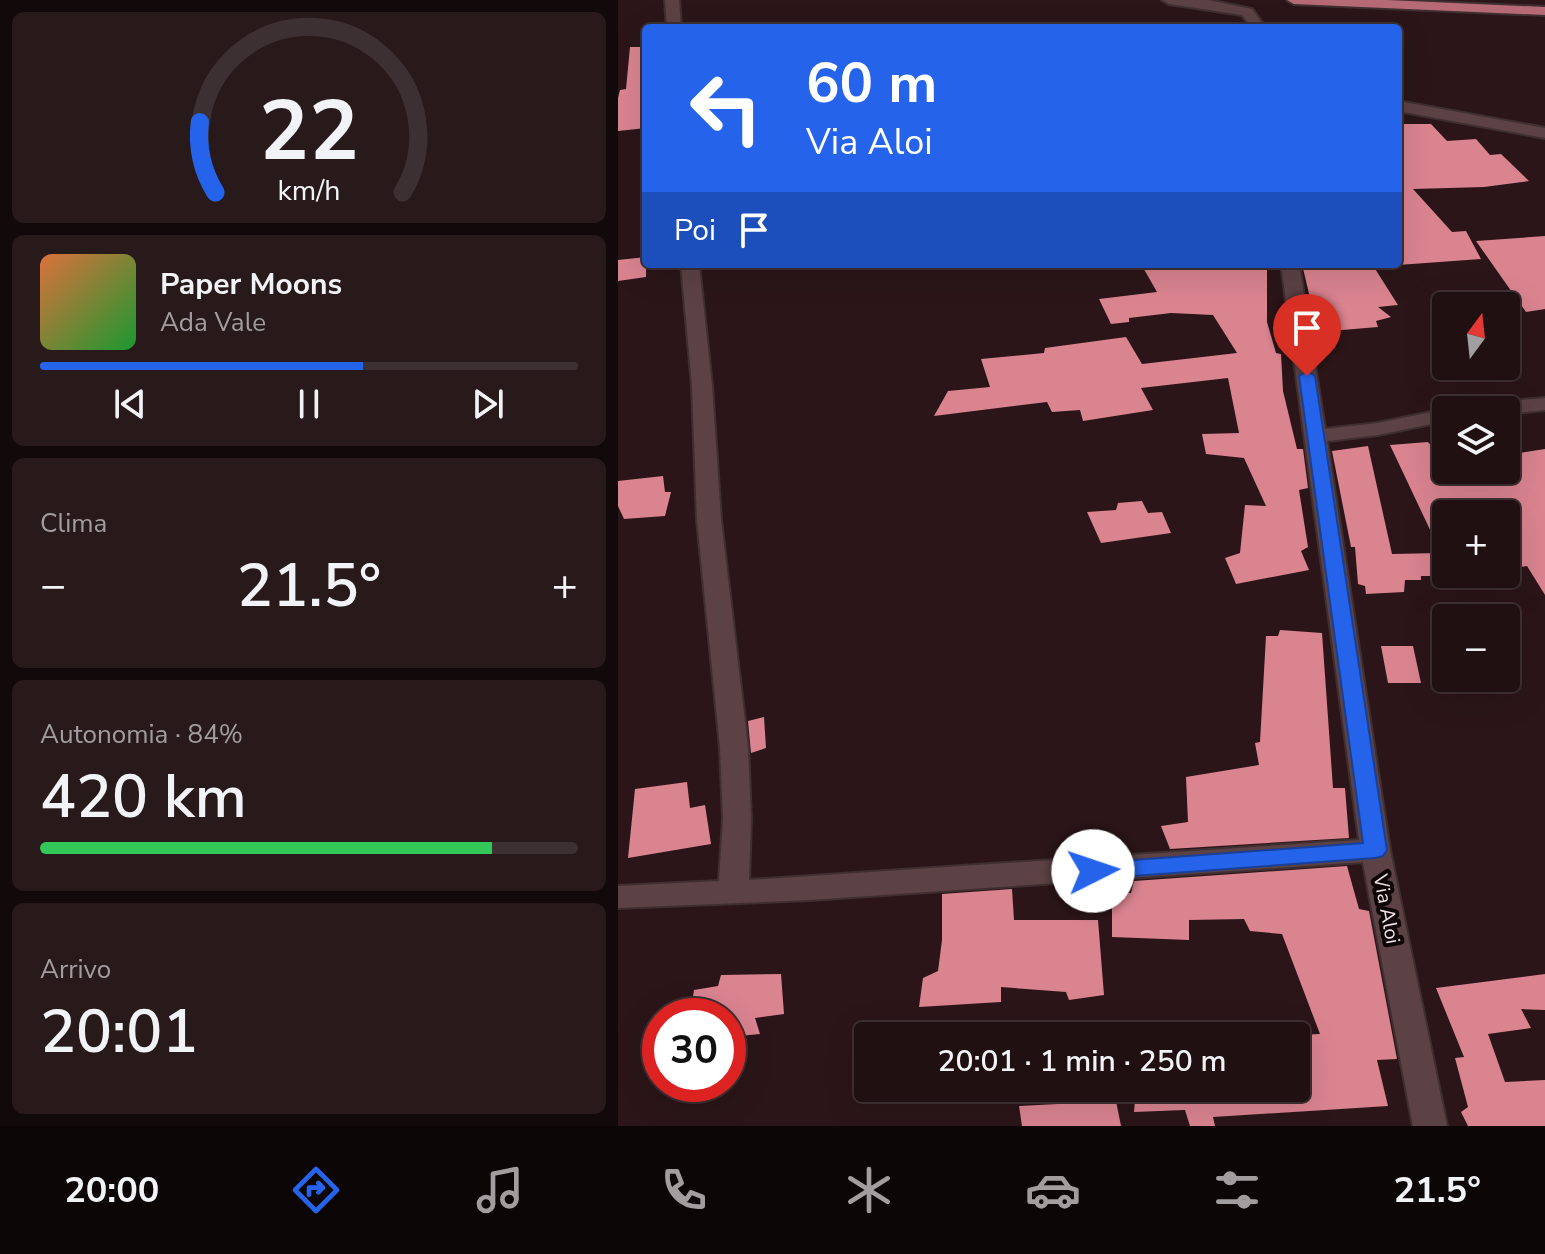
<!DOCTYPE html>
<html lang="it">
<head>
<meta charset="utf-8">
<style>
	:root { --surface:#201012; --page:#28191b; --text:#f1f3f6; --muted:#a29d9f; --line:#3d3032; --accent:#2563eb }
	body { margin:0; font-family:"Nunito Sans",sans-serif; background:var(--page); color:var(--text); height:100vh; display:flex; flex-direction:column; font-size:30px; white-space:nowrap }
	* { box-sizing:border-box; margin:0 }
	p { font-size:26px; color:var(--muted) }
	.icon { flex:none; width:44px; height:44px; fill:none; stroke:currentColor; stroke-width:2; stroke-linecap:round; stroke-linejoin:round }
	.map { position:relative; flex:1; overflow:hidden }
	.side { display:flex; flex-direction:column; gap:12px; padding:12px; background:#12090a; width:618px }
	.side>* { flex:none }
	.hud { position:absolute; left:24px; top:24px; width:760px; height:244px; border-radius:8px; box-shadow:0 8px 32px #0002,0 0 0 2px var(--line); background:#2563eb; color:#fff; overflow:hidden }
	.needle { width:52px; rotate:15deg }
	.fabs { position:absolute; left:814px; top:292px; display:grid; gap:16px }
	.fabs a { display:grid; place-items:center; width:88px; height:88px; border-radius:8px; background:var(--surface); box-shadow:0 8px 32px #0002,0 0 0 2px var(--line); font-size:40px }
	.speed { position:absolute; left:24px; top:998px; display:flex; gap:16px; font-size:40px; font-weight:700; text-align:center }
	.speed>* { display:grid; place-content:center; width:104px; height:104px; border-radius:50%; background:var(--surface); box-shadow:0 8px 32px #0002,0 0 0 2px var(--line); line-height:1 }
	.speed .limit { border:12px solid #d22; background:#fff; color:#111 }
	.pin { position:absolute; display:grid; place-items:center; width:68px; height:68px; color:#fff; margin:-82px -34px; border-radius:50% 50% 50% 0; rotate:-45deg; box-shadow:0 0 8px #0007 }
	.pin .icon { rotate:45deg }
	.me { position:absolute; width:88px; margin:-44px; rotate:86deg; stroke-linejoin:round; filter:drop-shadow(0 0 6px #0008) }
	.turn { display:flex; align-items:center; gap:28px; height:168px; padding:0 32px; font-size:36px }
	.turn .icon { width:104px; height:104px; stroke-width:2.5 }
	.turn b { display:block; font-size:56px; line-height:68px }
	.then { display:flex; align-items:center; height:76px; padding:0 32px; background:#0003; gap:16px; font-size:30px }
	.big { font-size:60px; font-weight:600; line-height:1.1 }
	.side .widget { flex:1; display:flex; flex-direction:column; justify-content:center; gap:12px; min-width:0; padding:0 28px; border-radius:12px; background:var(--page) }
	.side .dial { align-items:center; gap:0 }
	.dial svg { height:208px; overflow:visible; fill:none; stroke:var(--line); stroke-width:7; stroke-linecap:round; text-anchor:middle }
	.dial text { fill:var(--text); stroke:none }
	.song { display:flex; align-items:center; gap:24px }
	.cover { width:96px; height:96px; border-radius:12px; background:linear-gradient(135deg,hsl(20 70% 55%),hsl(130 70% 35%)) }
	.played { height:8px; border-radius:4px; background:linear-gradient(90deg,var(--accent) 60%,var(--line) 60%) }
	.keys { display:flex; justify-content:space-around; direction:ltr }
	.heat { display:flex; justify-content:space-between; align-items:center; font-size:44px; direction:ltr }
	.charge { height:12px; border-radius:6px; background:linear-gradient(90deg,#34c759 84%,var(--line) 0) }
	.trip { position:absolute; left:236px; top:1022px; width:456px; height:80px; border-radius:8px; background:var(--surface); box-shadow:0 8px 32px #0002,0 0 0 2px var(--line); font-weight:600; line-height:80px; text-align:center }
	.tabs { display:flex; height:128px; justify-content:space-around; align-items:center; background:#0d0607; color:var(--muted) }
	.tabs .icon { width:56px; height:56px }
	.tabs .current { color:var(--accent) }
	.tabs b { font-size:36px; color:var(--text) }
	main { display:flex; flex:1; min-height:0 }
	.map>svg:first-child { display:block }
	.building { fill:#da8490 }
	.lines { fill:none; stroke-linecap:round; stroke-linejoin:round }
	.minor-casing { stroke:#402f31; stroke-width:4 }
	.major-casing { stroke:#402f31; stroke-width:4 }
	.minor { fill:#5c4245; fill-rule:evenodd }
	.major { fill:#b66a76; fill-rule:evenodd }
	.route { fill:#2563eb; stroke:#184099; stroke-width:2 }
	.labels { text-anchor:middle; stroke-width:8; stroke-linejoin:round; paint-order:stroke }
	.street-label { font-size:20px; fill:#f5e4e5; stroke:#0d0506 }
</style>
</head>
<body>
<main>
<section class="side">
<div class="widget dial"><svg viewBox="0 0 100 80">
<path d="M14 69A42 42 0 1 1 86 69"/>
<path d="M14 69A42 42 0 0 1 8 42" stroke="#2563eb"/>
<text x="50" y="56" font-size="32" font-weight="700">22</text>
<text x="50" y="72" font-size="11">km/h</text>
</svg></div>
<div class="widget">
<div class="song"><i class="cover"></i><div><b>Paper Moons</b><p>Ada Vale</p></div></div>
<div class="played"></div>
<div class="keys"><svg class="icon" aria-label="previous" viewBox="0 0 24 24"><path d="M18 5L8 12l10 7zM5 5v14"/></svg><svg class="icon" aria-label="pause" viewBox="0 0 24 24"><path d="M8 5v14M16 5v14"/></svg><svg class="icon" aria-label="next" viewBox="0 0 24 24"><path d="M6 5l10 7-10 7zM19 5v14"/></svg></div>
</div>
<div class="widget"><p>Clima</p>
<div class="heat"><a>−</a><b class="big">21.5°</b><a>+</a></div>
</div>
<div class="widget"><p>Autonomia · 84%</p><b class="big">420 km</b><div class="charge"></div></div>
<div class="widget"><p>Arrivo</p><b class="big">20:01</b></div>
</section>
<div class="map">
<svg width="927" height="1126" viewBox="0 0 927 1126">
	<rect width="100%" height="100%" fill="#2b1518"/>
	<path class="building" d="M12,47H28V128L0,131V98L2,90L8,89Z
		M780,124H813L829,141L858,139L872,155L883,154L911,181L866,187L795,189L834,232L848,231L863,259L780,265Z
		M927,236V309L908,312L858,241Z
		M28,257V277L0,281V260Z
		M523,264H649V322L658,353L663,354L665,391L679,449H685L690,488L681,490L690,547L683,551L691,570L618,584L607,558L622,553L627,505L648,506L626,458L588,454L584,434L621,433L610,378L523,388L535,410L465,421L462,410L434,412L429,402L316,416L330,391L372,387L363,359L426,353L427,348L508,337L524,364L619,353L595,315L553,313L511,318V322L493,324L481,299L539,292Z
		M684,264H754L780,305L760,307L773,317L758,321L760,327L700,332Z
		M810,442L828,465V470H900L888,455L927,449V595L909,566L888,569V514H828V576H803V580H787L786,592L748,594L747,586L740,584L737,547H733L714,451L750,446L774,554L823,553L772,445Z
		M45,476L47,492H53L47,516L6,519L0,506V481Z
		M524,501L530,513L544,512L553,533L483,543L469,512L498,510L500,503Z
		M662,630L704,633L715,788H727L731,838L552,849L543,826L570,822L568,777L641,765L637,743L642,742L648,636H660Z
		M763,646H795L803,683H770Z
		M146,717L148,748L133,753L130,721Z
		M69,782L72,808L87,805L93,844L10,858L17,789Z
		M729,866L741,909L751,911L779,1059L759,1060L770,1106L595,1117L597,1126H572L567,1110L516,1112L518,1088H678V1035L702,1034L664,934L632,931L626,919L571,920V940L494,937V894L513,893L516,881Z
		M394,889L396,920H480L486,995L451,1000L448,992L383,987V1002L301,1007L305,978L320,971L324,940V894Z
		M163,974L166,1014L137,1018L142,1034L110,1037V1016H72L76,990L100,986L103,975Z
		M927,974V1010L903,1009L913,1028L870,1034L887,1082L927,1080V1126H850L843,1112L850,1107L837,1058L846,1057L818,988Z
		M498,1101L503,1126H404L401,1106Z"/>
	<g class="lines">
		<defs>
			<path id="minor" d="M47,0H61L63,28H49Z
				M544,0H590L634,9L648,28H634L624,15L551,4Z
				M780,101L927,128V138L780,111Z
				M63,264H81L94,386L103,520L130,747L133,819L131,880L741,840L663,264H681L707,429L760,423L828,409L834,410H828V421L760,435L709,441L772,850L829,1126H795L745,862L192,900L0,908V886L101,881L105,819L102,747L79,520L74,386Z
				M927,398V410L888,414V410H847L858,404Z"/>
			<path id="major" d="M669,0H769L927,7V15L676,4Z"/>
		</defs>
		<use href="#minor" class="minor-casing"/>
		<use href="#major" class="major-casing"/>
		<use href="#minor" class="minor"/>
		<use href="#major" class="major"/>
	</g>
	<path class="route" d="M689,371L697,376L769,850L765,856L757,858L475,879L467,877L464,871L467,865L475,863L745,843L681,376Z"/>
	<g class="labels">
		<g class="street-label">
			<text transform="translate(769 909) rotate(79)" y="7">Via Aloi</text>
		</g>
	</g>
</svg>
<div class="fabs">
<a><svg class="needle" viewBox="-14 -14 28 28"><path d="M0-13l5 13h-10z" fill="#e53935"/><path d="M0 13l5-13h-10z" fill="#a29d9f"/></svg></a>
<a><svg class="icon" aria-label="layers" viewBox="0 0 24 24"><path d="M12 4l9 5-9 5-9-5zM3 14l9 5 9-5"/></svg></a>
<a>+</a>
<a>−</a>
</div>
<div class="speed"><div class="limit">30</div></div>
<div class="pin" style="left:689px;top:376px;background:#d93025"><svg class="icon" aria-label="arrive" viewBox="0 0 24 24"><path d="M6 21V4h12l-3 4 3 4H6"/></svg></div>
<svg class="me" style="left:475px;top:871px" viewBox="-20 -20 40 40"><circle r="19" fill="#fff"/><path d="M0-13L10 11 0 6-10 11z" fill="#2563eb"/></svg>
<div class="trip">20:01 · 1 min · 250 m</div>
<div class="hud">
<div class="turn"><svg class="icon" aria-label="left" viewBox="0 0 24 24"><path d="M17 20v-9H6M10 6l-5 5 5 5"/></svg><div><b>60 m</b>Via Aloi</div></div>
<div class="then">Poi<svg class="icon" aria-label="arrive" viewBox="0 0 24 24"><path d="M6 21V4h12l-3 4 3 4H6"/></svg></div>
</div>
</div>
</main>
<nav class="tabs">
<b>20:00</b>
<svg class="icon current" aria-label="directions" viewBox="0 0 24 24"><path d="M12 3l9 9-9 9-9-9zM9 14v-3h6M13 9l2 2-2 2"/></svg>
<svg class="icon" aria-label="music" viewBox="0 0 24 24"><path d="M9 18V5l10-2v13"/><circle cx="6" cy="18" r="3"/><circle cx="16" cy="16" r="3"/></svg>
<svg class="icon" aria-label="phone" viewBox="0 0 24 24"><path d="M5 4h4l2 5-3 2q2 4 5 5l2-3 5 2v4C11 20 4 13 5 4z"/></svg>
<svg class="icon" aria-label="climate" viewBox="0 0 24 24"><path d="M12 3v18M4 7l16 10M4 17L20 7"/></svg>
<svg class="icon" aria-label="car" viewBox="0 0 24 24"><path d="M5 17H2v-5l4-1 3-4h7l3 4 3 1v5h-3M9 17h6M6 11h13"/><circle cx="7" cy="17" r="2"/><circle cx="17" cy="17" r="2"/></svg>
<svg class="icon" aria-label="filters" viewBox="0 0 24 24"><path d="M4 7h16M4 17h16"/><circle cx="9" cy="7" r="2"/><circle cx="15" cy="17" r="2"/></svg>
<b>21.5°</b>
</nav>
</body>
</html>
